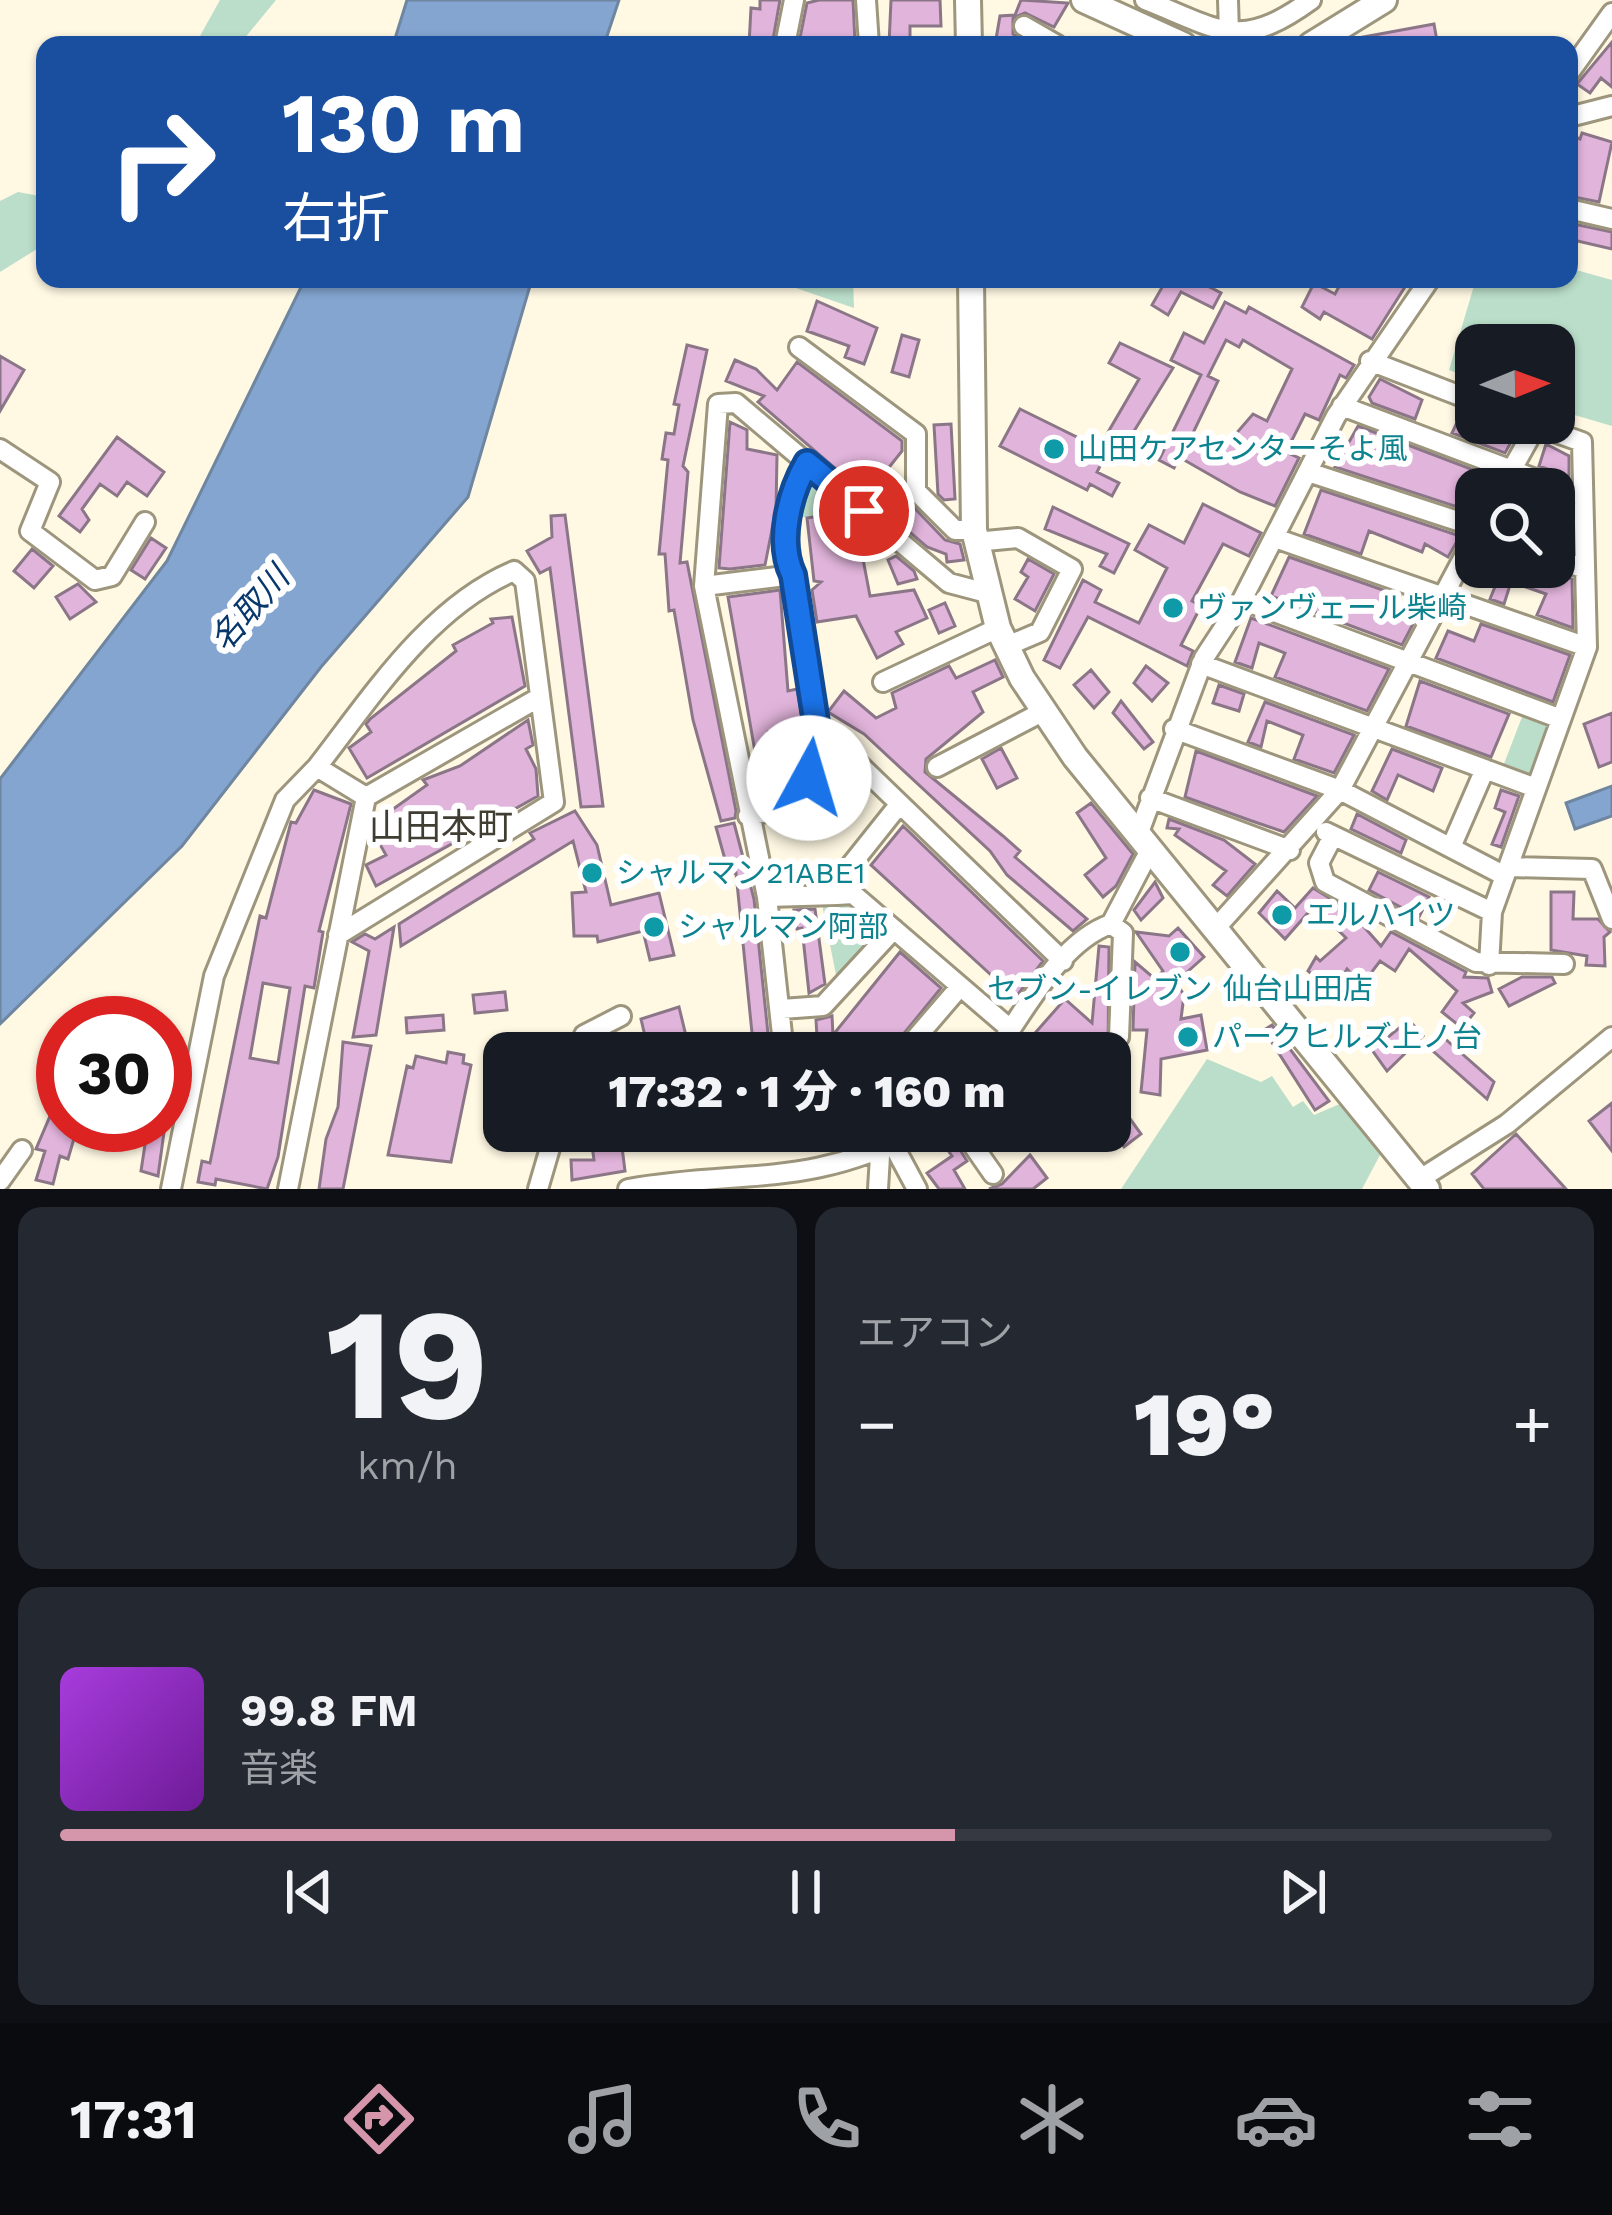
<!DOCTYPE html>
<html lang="ja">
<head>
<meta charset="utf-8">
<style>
	:root { --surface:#171b24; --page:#242831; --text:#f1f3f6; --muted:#9ea1a6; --line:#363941; --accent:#d595aa }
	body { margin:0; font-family:"Work Sans","Noto Sans JP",sans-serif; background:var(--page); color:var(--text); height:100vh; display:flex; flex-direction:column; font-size:45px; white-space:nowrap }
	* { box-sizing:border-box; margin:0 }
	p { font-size:39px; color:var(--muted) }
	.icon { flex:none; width:66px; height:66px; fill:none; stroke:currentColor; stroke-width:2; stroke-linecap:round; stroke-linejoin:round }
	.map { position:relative; height:1189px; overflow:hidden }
	.sheet { display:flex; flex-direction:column; gap:18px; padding:18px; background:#0d0f14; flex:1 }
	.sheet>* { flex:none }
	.guide { position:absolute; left:36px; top:36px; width:1542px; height:252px; border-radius:24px; box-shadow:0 3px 9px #0004; background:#1a4fa0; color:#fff; overflow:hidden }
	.needle { width:78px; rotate:89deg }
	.tools { position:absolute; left:1455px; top:324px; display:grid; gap:24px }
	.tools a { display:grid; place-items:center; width:120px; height:120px; border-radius:24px; background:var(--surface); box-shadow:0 3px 9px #0004; font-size:60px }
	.speed { position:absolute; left:36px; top:996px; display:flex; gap:24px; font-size:60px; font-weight:700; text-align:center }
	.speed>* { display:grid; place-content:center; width:156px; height:156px; border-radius:50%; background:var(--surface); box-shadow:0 3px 9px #0004; line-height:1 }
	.speed .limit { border:18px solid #d22; background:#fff; color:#111 }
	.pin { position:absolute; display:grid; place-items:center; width:102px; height:102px; color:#fff; margin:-51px; border:6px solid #fff; border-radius:50%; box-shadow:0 3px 12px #0007 }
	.me { position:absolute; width:132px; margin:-66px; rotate:6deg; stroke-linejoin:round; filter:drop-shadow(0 0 9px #0008) }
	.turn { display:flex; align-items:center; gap:42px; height:252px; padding:0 48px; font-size:54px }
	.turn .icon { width:156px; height:156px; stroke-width:2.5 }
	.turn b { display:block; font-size:84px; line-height:102px }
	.big { font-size:90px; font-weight:800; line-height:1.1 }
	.sheet .card { flex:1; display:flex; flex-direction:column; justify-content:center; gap:18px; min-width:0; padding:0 42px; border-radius:24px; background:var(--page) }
	.sheet .dial { align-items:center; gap:0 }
	.dial b { font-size:156px; line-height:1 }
	.song { display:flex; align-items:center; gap:36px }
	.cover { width:144px; height:144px; border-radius:18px; background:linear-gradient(135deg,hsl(280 70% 55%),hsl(280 70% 35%)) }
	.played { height:12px; border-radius:6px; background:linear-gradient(90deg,var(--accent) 60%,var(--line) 60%) }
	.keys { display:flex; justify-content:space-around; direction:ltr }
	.heat { display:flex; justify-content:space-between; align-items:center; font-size:66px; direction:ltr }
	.sheet .tiles { flex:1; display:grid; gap:18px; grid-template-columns:1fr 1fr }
	.card:last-child { grid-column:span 2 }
	.trip { position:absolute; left:483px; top:1032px; width:648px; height:120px; border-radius:24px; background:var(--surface); box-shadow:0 3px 9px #0004; font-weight:800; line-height:120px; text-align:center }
	.tab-bar { display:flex; height:192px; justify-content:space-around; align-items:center; background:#090b0e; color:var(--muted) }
	.tab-bar .icon { width:84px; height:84px }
	.tab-bar .current { color:var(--accent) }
	.tab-bar b { font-size:54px; color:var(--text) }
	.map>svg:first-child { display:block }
	.green { fill:#badec9 }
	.water { fill:#83a5d0; stroke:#6f86a1; stroke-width:3 }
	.building { fill:#e1b4db; stroke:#8b7688; stroke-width:3; fill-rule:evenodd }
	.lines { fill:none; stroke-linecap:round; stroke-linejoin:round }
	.minor-casing { stroke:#9d967d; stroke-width:24 }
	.tertiary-casing { stroke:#9d967d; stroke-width:30 }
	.minor { stroke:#fff; stroke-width:18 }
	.tertiary { stroke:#fff; stroke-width:24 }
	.route-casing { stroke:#114b97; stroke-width:30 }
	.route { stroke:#1a73e8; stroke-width:21 }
	.culture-dot { fill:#0f9aa8; stroke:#fff; stroke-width:4.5 }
	.labels { text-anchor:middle; stroke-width:12; stroke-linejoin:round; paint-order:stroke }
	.culture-label { font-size:30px; fill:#0d838f; stroke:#fff; text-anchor:start }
	.water-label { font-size:33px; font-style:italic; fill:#07376b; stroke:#fff }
	.quarter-label { font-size:36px; fill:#403d32; stroke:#fff }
</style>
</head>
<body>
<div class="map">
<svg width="1612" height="1189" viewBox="0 0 1612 1189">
	<rect width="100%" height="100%" fill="#fff8e3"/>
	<path class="green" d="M220,0H276L239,45H195Z
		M18,192L45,197V244L0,272V201Z
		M1569,268L1612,280V426L1554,409V345H1476V380L1449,370L1476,279H1569Z
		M793,279H853L854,308L793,287Z
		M813,482L854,517H798V491Z
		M1522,717L1555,729L1534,782L1502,769Z
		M808,736L806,784L789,796L780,739Z
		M855,900L888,930L838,985L822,904Z
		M1207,1059L1261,1082L1272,1076L1293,1107L1303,1101L1314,1115L1342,1103L1381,1153L1362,1189H1121Z"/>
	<path class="water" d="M407,0H619L604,45H393Z
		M305,279H532L468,497L321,667L182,846L0,1024V779L167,561Z
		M1612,786V816L1575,829L1566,803Z"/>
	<path class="building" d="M760,0H780L772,45H749L751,8L760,9Z
		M819,0H853L855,43H799L807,3Z
		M891,0H940L941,26H910V45H889Z
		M1021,0L1068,3L1054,27L1025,13L1013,18V34L1030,45H995L1000,16L1015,15Z
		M1434,24L1437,41L1359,45L1358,38Z
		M1612,42V87L1601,78L1590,93L1577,84Z
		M1582,133L1612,142L1599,202L1569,196V135L1580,139Z
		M1569,223L1612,232V249L1569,239Z
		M1154,279H1194L1221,293L1213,308L1181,292L1168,315L1152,305L1164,284Z
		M1343,279H1410L1372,339L1324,312L1320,319L1302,307L1314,283L1335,294Z
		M817,301L877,328L864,364L845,357L849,346L807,331Z
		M1225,302L1246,313L1249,307L1354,365L1346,378L1340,375L1319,420L1305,414L1286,452L1299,458L1275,506L1240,492L1179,457L1174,468L1159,460L1201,375L1171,360L1184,333L1204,343ZM1226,340L1239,347L1243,340L1292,369L1267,421L1253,414L1222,450L1192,435L1218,381L1208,376Z
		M902,335L919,340L909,377L892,372Z
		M1120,343L1173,368L1126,444L1107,434L1139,379L1109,363Z
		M687,345L707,350L683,466L688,472L680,563L687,562L736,811L735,818L721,821L693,720L674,610L669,611L665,554H659L668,460L662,459L666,433L674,434L679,405L674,404Z
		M0,356L24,370L0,411Z
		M735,360L756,369L777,390L797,362L902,441V451L883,475L945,540L960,544L964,560L947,562L946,554L927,547L758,402L764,396L726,381Z
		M1380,379L1422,400L1415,419L1372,403L1369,397Z
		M1020,409L1107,452L1097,472L1119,483L1112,496L1090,484L1087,490L1000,446Z
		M1460,416L1515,435L1505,453L1452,433Z
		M730,422L747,430V449L777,455L776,509L765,565L730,569L719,568Z
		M951,424L955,499L944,500L938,494L934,425Z
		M1358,426L1492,477L1488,489H1476V513L1335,467Z
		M117,437L164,472L147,496L127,482L117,496L100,484L82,509L89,520L80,532L59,516Z
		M1546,444L1569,456V477L1539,466Z
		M1321,490L1460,536L1448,557L1425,544L1422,552L1369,531L1361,554L1304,534Z
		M1203,504L1261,533L1249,556L1223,544L1192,601L1201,606L1181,645L1193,651L1187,666L1088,617L1060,668L1044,660L1083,580L1101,590L1095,602L1139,623L1167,568L1135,550L1149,525L1184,543Z
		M1053,507L1129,544L1114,573L1100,566L1107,554L1045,529Z
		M565,515L603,806L581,807L550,568L540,573L527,551L552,537L551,516Z
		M826,515L827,524L856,522L870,596L914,590L927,618L896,632L903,644L877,658L856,616L817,622L812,590L821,582L814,581L807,518Z
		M151,538L166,548L145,579L131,570Z
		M32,549L53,566L34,588L14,571Z
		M896,556L914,571L917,579L898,584L888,560Z
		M1289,557L1400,596L1395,613L1414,622L1402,645L1271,596Z
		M1028,559L1054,574L1035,611L1015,599L1028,577L1021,572Z
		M1503,567H1535L1572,579L1573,628L1537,615L1546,594L1511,582L1504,604L1490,599Z
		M78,584L96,602L70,619L56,597Z
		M780,590L788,691L797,689L803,724L768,732L778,783L761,786L728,597Z
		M945,603L955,626L939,633L929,610Z
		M512,617L525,686L367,778L349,748L371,732L366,724L370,719L456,651L453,645L493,623L491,619Z
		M1251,618L1389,669L1367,711L1275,677L1285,653L1259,643L1252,668L1235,662Z
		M1481,624L1570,655L1553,702L1436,658L1448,631L1474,641Z
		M995,660L1003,677L973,692L983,712L926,759L925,772L1003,836L1020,851L1015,857L1087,919L1073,931L1007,875L990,851L864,734L828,712L844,691L876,718L896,708L892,693L949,666L956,678Z
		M1146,666L1168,683L1152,701L1134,683Z
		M1091,670L1109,692L1094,708L1074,685Z
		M1420,681L1509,714L1491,757L1406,726Z
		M1219,685L1244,694L1239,711L1213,703Z
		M1121,701L1153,742L1144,749L1113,713Z
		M1265,702L1354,735L1334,773L1294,759L1303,735L1267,721L1261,747L1248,742Z
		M1612,713V762L1599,767L1584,724Z
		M528,720L533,745L526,749L536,769L538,796L376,886L366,865L386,855L373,832L375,822L427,785L423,780L460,766Z
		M1001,748L1017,778L997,788L982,759Z
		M1392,749L1442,768L1433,791L1398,775L1387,800L1372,791Z
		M1196,751L1317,796L1284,832L1249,820L1185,797Z
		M314,790L351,804L319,931L323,932L314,988L305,986L278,1157L267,1189L216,1179L215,1185L198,1182L202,1161L210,1163L260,916L266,918L291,822L296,823ZM263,983L290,988L278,1063L250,1058Z
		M1501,790L1519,796L1501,847L1492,844L1505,812L1495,808Z
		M1091,803L1133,854L1116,886L1103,897L1085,875L1106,858L1077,813Z
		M575,811L597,845L611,905L659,893L674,955L650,960L643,931L598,942L597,936H574L572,893L586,892L573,841L401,946L399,924L534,839L530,833Z
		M1357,814L1406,840L1401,853L1351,829Z
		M1169,819L1224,840L1255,864L1227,896L1213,885L1226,871L1175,835L1179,829L1167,828Z
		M734,823L754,899L770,1053H754L736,873L729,874L716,827Z
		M903,826L1043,961L1013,1001L999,988L1002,985L871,865Z
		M1378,872L1429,897L1419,917L1369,890Z
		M1155,882L1163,898L1141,920L1134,910Z
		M1313,888L1349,910L1381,946L1391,932L1466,972L1464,977L1488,978L1492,992L1463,1003L1474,1013L1462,1028L1442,1012L1457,991L1409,949L1395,971L1380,961L1362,985L1347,969L1334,992L1308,971L1316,957L1320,961L1346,938L1314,906L1285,939L1259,913L1277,891L1295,908Z
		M1551,892H1574L1573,919H1598L1610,932L1604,937L1605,966L1586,965L1587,956L1551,950Z
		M815,909L825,984L809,993L802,928L797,929L794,910Z
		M394,927L376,1035L353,1037L369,951L352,942L365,934L375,939Z
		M1178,928L1204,957L1176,982L1184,995L1181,1019L1201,1015L1207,1050L1161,1059L1160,1095L1141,1092L1147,1030H1133L1135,962L1155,979L1163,971L1136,932L1169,936Z
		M1099,946L1109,947L1108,1052L1056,1053L1036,1032L1065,999L1092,1023Z
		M900,952L941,988L888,1053H818L816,1020L832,1016L833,1035Z
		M1522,977H1552L1555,983L1509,1006L1499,989Z
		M505,992L507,1010L475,1013L473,995Z
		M679,1007L687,1040L669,1045L671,1053H649L641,1019Z
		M443,1015L444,1030L407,1033L406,1018Z
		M1409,1020L1423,1036L1387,1071L1372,1050Z
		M1272,1025L1329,1101L1315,1110L1264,1030Z
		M1443,1037L1494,1082L1487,1099L1433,1051Z
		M343,1042L371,1046L343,1189H319L326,1139L338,1107Z
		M448,1052L464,1055L463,1063L471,1065L451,1162L388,1155L407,1066L413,1068L416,1056L446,1063Z
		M1110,1091L1141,1134L1124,1147L1110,1129Z
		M59,1095H63V1125H78L68,1159L60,1156L53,1184L36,1180L45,1151L36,1149Z
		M1612,1103V1151L1589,1121Z
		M148,1125H165L158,1176L141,1171Z
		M590,1131H620L625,1171L572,1180L571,1160H594Z
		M950,1134L967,1161L954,1170L965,1189H939L927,1173L952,1156L942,1142Z
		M1516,1134L1566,1189H1484L1472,1174Z
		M1030,1155L1047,1178L1033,1189H989L1002,1184Z"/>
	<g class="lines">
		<defs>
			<path id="minor" d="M866,0L869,45
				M1145,0C1221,30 1239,52 1311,0
				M1228,0L1229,33
				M1024,26L1057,45
				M785,45L794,0
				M1569,73L1612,13
				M1569,117L1612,106
				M1569,209L1612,219
				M799,347L916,434V491L955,530H974
				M1370,361L1476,402
				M1342,406L1583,497
				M0,449L50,482L30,531L95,580L112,576L145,522
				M1308,472L1476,527
				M1501,489L1536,426
				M1275,538L1587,647
				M975,542L1018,538L1072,569L1040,632L1007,646
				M1554,558L1585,569
				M793,575C778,542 789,494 807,463
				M704,586L793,575L817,729L807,803L748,816
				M1242,600L1561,719
				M1201,664L1536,788
				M883,682L998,628
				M1174,729L1340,790L1505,876
				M842,748L1063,961
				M937,767L1044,711
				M366,797L540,697
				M1150,798L1290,850
				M1326,832L1492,912
				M1138,835L1204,658L1242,600L1336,416L1430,279
				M1333,836L1319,863L1325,882L1476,962L1564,964
				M1452,845L1485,769
				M1509,867L1592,869L1612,919
				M837,895L853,894L1009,1028
				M767,897L704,586L718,404L736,403L949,583L987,593
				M1111,924L1123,933L1119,1037
				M1214,930L1340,790L1476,534
				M1489,965L1492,912L1587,647L1582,442L1529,423
				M782,1009L823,1006L894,929
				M577,1053L584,1035L621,1016
				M784,1053L767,897L837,895L847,870L898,806
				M903,1053L958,989
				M994,1053C1025,1012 1059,942 1111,924L1150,850
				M963,1131L993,1174
				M895,1148L917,1189
				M1420,1179L1507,1124L1612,1037
				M0,1181L22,1150
				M171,1189L214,976L285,800L317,767
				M288,1189C314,1059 340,928 366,797L317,767C373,695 429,607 514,571L525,581L554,802L338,935
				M538,1189L555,1131
				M628,1189C743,1169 808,1189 918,1131
				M878,1189L880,1156"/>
			<path id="tertiary" d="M968,0L969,45
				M1084,0L1183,45
				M1311,45L1384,0
				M971,279L974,530L998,628L1022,678L1075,757L1427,1189"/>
		</defs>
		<use href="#minor" class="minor-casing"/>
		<use href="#tertiary" class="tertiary-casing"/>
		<use href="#minor" class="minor"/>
		<use href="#tertiary" class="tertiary"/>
	</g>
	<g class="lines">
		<defs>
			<path id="route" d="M809,778L817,729L793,575C777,542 789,494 807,463L864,511"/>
		</defs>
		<use href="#route" class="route-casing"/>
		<use href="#route" class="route"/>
	</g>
	<g class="culture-dot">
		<circle cx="1054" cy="449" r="12"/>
		<circle cx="1173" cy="608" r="12"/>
		<circle cx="592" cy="873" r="12"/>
		<circle cx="1282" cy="915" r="12"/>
		<circle cx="654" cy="927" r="12"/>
		<circle cx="1180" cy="952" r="12"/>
		<circle cx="1188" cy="1037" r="12"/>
	</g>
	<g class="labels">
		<g class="culture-label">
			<text x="1078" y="459">山田ケアセンターそよ風</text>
			<text x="1197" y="618">ヴァンヴェール柴崎</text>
			<text x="616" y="883">シャルマン21ABE1</text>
			<text x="1306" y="925">エルハイツ</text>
			<text x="678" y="937">シャルマン阿部</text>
			<text x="1180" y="999" text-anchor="middle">セブン-イレブン 仙台山田店</text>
			<text x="1212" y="1047">パークヒルズ上ノ台</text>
		</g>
		<g class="water-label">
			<text transform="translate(249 608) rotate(-49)" y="12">名取川</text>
		</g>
		<g class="quarter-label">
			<text x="441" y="839">山田本町</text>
		</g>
	</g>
</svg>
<div class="tools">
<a><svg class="needle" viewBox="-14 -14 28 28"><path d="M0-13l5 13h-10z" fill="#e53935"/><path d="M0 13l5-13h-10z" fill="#9ea1a6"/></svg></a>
<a><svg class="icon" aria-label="search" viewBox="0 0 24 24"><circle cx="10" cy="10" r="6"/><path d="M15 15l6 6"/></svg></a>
</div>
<div class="speed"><div class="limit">30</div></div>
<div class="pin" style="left:864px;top:511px;background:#d93025"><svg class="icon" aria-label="arrive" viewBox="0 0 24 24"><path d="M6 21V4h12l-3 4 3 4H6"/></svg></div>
<svg class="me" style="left:809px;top:778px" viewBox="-20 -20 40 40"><circle r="19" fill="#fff"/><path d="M0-13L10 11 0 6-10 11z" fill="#1a73e8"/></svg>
<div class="trip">17:32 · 1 分 · 160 m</div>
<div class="guide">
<div class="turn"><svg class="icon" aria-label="right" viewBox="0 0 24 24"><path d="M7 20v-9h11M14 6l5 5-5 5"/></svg><div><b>130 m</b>右折</div></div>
</div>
</div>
<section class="sheet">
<div class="tiles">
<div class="card dial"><b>19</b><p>km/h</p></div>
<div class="card"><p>エアコン</p>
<div class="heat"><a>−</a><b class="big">19°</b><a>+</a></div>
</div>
<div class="card">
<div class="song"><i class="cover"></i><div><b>99.8 FM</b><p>音楽</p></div></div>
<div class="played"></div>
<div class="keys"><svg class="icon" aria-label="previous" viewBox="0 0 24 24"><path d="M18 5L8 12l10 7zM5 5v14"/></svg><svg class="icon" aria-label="pause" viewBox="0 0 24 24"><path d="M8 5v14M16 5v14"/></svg><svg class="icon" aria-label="next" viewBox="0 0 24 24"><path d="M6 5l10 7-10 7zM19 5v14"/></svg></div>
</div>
</div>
</section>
<nav class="tab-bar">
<b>17:31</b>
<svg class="icon current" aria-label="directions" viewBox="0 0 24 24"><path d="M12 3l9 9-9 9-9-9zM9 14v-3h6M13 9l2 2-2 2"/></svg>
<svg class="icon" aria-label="music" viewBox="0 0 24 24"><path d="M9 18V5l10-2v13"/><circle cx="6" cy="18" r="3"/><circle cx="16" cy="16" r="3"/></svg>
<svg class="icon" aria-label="phone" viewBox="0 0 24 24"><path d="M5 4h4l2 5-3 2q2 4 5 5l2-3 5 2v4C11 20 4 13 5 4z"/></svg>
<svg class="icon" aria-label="climate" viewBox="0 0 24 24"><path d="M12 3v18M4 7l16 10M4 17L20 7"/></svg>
<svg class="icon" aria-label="car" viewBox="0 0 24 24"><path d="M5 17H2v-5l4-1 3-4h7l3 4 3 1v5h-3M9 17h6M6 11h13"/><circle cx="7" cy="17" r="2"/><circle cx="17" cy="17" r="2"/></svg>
<svg class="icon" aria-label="filters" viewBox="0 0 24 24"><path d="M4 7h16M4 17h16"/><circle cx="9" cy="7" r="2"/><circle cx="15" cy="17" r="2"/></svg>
</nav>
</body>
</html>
